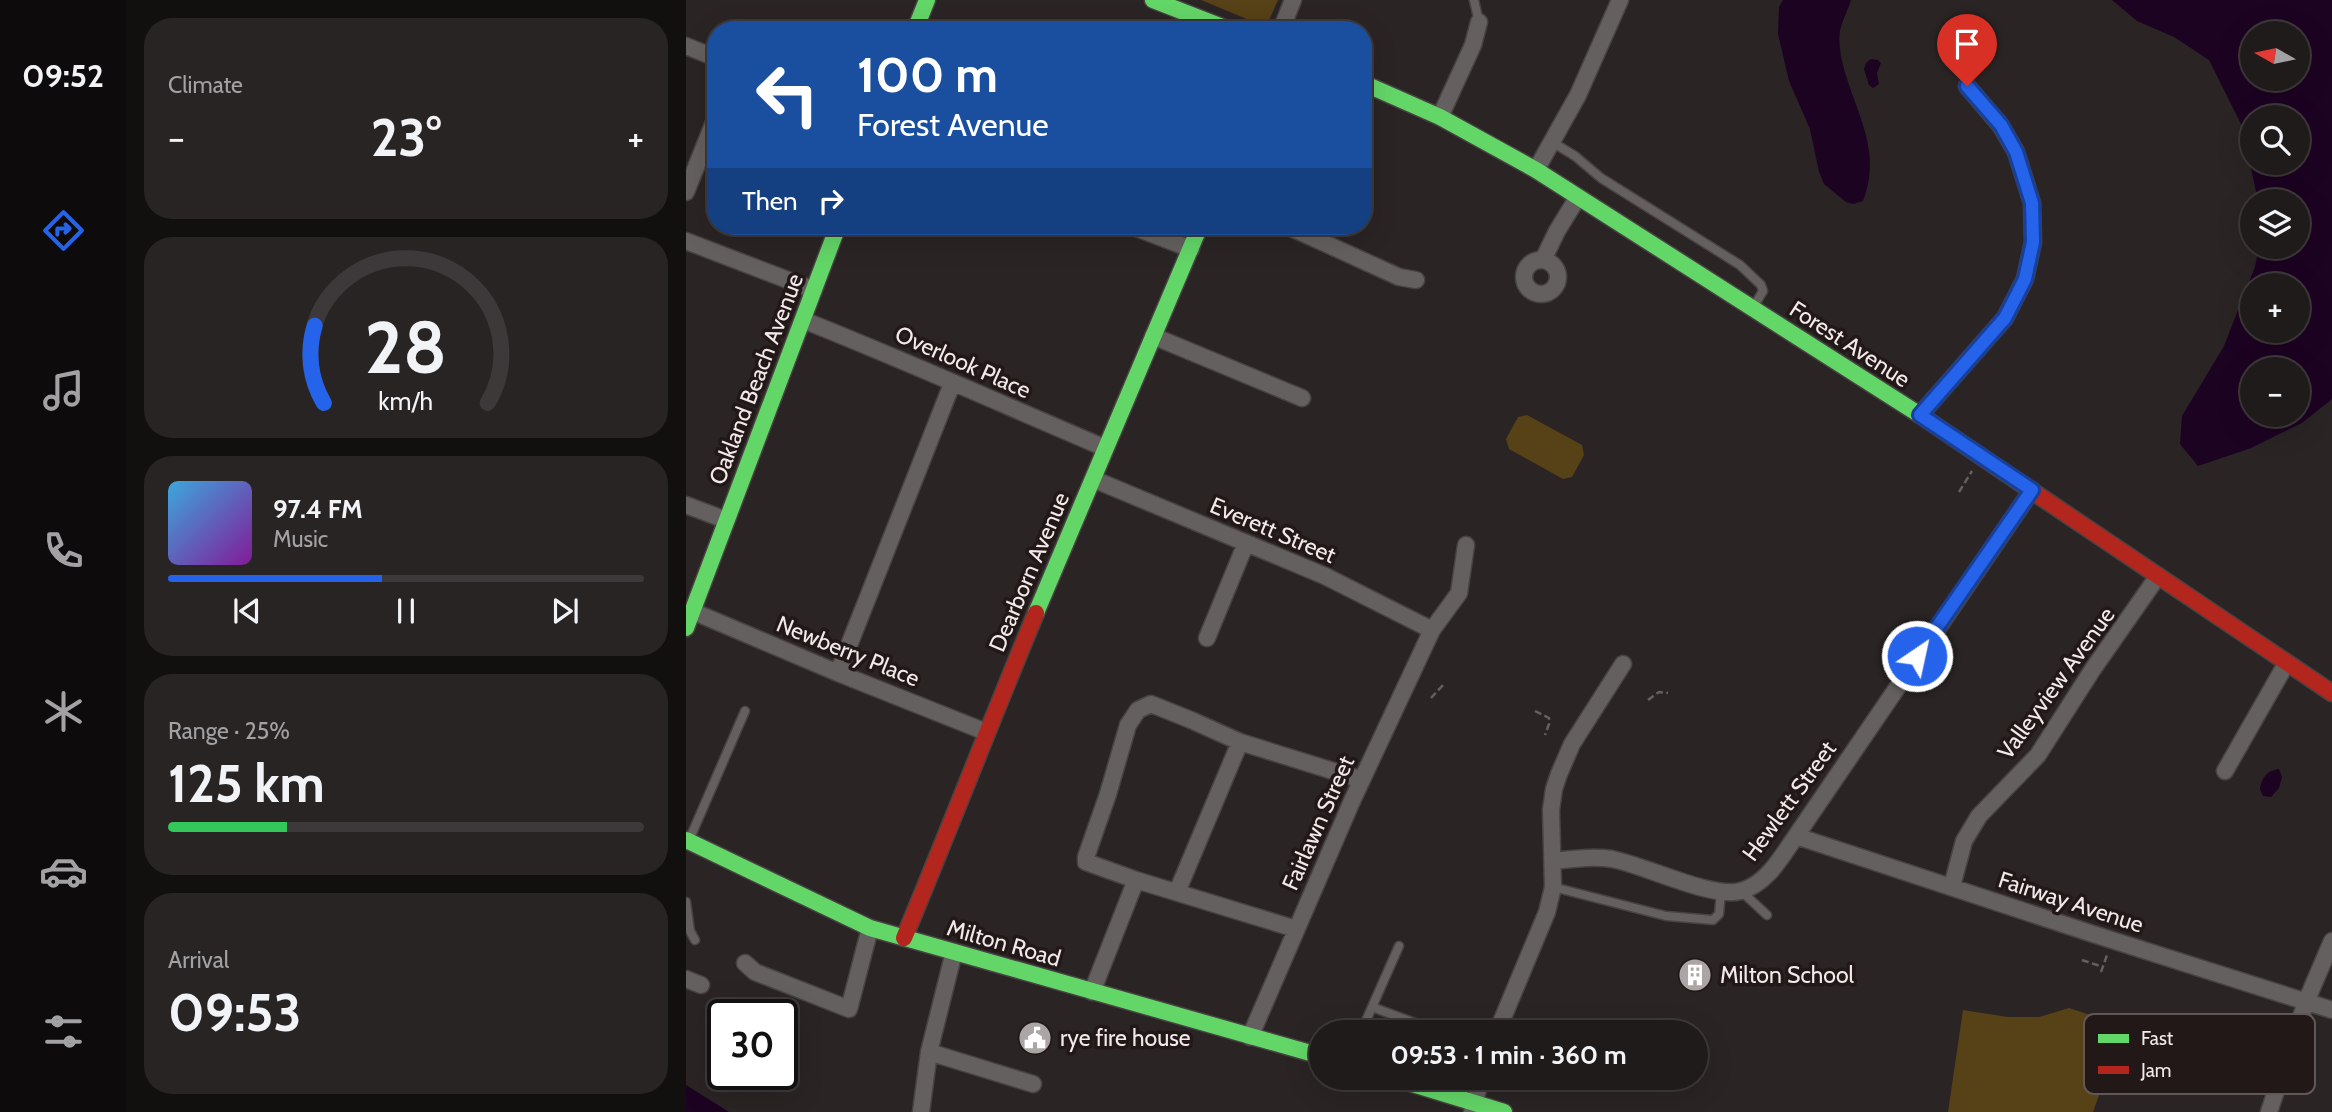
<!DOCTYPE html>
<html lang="en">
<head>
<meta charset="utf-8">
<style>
	:root { --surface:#201b1b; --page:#282424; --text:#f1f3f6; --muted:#a2a1a3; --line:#3d393a; --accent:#2563eb }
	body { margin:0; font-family:Cabin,sans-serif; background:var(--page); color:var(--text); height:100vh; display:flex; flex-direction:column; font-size:26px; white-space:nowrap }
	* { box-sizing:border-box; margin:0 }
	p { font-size:23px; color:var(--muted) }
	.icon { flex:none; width:38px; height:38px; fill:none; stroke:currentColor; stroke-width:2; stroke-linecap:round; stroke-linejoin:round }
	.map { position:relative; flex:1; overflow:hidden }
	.drawer { display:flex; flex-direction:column; gap:18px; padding:18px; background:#120f0f; width:560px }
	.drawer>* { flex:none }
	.hud { position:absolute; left:21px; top:21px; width:665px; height:214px; border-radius:28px; box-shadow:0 7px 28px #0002,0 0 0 2px var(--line); background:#1a4fa0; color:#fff; overflow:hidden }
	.needle { width:46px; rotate:279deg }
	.buttons { position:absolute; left:1554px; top:21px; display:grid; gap:14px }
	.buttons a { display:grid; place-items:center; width:70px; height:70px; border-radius:50%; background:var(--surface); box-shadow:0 7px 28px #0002,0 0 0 2px var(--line); font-size:35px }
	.speed { position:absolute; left:21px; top:999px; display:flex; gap:14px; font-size:35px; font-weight:700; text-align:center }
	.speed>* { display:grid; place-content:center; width:91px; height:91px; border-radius:50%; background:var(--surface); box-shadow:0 7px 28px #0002,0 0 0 2px var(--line); line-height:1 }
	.speed .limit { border:4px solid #111; border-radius:10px; background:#fff; color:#111 }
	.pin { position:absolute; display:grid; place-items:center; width:60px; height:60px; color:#fff; margin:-72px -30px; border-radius:50% 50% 50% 0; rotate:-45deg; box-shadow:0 0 7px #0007 }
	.pin .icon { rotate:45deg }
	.me { position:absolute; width:77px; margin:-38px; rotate:34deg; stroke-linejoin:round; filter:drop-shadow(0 0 5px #0008) }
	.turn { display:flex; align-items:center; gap:24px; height:147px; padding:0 35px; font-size:32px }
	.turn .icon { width:91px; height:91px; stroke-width:2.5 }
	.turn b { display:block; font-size:49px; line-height:60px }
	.then { display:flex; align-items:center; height:66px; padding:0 35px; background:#0003; gap:14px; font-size:26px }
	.big { font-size:52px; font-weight:700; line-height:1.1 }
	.drawer .tile { flex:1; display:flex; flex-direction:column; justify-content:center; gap:10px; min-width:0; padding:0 24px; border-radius:28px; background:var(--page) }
	.drawer .dial { align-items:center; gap:0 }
	.dial svg { height:182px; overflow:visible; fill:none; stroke:var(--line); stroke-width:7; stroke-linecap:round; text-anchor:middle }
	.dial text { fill:var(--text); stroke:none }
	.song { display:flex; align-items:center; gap:21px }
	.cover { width:84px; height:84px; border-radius:10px; background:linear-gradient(135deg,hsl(200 70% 55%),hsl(290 70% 35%)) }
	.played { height:7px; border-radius:4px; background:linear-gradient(90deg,var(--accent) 45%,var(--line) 45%) }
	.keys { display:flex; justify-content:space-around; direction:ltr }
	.heat { display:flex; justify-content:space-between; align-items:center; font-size:38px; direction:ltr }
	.charge { height:10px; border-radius:5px; background:linear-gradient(90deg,#34c759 25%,var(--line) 0) }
	.trip { position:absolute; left:623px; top:1020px; width:399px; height:70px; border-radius:35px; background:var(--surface); box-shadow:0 7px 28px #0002,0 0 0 2px var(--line); font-weight:700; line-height:70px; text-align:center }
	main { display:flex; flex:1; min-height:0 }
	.menu { display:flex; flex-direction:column; width:126px; justify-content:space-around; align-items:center; background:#0d0b0b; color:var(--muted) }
	.menu .icon { width:49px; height:49px }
	.menu .selected { color:var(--accent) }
	.menu b { font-size:32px; color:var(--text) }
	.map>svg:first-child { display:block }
	.green { fill:#574116 }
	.water { fill:#1c0322; fill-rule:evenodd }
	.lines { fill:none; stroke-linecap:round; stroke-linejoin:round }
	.lane-casing { stroke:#484242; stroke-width:11 }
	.street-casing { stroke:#484242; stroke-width:19 }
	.fast-casing { stroke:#484242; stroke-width:19 }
	.jam-casing { stroke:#484242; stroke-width:19 }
	.path { stroke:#656060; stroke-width:2.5; stroke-dasharray:7 3.5; stroke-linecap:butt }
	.lane { stroke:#646060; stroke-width:8 }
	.street { stroke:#646060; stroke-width:16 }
	.fast { stroke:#63d668; stroke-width:16 }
	.jam { stroke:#b3261e; stroke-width:16 }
	.route-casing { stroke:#184099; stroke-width:18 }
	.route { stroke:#2563eb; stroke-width:12 }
	.labels { text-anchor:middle; stroke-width:7; stroke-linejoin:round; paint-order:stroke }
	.street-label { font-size:23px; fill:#f2eaea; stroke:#231818 }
	.poi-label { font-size:23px; fill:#f2eaea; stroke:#231818; text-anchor:start }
	.key { fill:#231818; stroke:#615757; stroke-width:2 }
	.key-label { font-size:19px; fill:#f2eaea }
</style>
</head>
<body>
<main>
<nav class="menu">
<b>09:52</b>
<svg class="icon selected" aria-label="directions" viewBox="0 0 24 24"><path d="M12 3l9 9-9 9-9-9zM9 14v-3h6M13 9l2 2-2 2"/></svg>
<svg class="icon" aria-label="music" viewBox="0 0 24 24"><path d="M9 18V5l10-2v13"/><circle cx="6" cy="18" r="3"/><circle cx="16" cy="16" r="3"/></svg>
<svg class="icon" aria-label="phone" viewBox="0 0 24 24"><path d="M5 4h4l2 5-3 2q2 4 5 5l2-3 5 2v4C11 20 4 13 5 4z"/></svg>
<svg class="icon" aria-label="climate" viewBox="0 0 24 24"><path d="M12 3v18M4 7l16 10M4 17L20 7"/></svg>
<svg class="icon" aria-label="car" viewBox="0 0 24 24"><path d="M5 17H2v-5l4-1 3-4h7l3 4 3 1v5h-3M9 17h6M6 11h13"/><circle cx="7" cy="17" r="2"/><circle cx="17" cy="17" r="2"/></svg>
<svg class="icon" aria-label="filters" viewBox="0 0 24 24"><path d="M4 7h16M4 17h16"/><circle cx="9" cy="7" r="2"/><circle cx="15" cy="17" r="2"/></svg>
</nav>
<section class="drawer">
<div class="tile"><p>Climate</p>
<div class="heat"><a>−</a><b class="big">23°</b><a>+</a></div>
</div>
<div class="tile dial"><svg viewBox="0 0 100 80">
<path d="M14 69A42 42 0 1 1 86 69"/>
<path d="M14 69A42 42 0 0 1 10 35" stroke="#2563eb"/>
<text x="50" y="56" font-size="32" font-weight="700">28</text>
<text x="50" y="72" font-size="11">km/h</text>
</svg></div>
<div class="tile">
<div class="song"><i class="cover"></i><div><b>97.4 FM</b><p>Music</p></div></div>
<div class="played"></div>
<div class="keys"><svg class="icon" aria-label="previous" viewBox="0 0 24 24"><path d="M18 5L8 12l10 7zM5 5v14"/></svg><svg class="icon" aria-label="pause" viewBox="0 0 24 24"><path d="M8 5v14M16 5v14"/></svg><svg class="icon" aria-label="next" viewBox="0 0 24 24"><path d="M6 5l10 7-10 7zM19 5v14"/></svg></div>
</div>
<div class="tile"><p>Range · 25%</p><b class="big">125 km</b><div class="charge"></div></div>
<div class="tile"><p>Arrival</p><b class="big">09:53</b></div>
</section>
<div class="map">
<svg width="1646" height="1112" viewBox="0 0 1646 1112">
	<rect width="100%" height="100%" fill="#2a2424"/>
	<path class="green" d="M515,0H592L580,27Z
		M841,415L896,445L898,455L886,477L877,479L823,449L820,439L832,417Z
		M1383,1008L1438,1026L1407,1112H1262L1277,1010L1322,1017H1353Z"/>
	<path class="water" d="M1097,0H1165C1162,10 1156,21 1154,31C1152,44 1155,57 1158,69C1171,115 1196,151 1177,201L1167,204L1160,202L1138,184L1133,172L1124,129L1103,81L1092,34L1093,7Z
		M1426,0H1646V399L1616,423L1565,448L1512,466L1494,444L1496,416L1538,346L1569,267L1573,247H1612V201H1572L1556,126L1523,60L1488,37L1451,21ZM1566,33H1612V79H1566ZM1566,117H1612V163H1566ZM1566,285H1612V331H1566ZM1566,369H1612V415H1566Z
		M1185,59L1192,60L1195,63L1191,73L1193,84L1187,88L1183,85L1178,69L1180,63Z
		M1593,769L1596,777L1593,788L1585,797L1577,796L1574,789C1575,778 1582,770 1593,769Z
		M0,1085L43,1112H0Z"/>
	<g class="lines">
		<defs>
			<path id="lane" d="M788,0L793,22
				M866,142L889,156L915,178L1054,265L1075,285L1077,291L1068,306
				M4,838L59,711
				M867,887L980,916L1027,920L1033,914L1035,892
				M1055,891L1081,915
				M0,902L4,931L9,940
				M686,1007L748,1030
				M675,1032L713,946"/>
			<path id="street" d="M595,30L607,0
				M0,46L30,58
				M754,117L787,45L793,22
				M850,170L892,95L934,0
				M0,192L30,117
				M445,226L505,249
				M601,226L713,277L730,280
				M0,241L128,290
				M857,260L871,231L892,197
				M838 277a17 17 0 1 1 34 0a17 17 0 1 1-34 0Z
				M117,320C218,360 318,405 419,448
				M467,336L616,398
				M1234,415L1319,318L1339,279L1347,242L1346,203L1330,152L1315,126L1281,86
				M407,479L639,576L746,630
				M0,505L40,520
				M6,611L152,673L300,732
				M521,638L560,543
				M152,673L266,384
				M1539,771L1600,664
				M1110,836L1407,934L1646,1010
				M867,861C887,859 906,856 926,859C958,865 1026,899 1055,891C1081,884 1096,856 1110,836L1346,490
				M1266,886L1278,841L1293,816L1352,755L1407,669L1472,576
				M491,892L554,742
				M610,929L450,880L400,862V857L422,794L442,725L452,710L465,704L505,720L554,742L676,780
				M59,963L69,972L163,1009L184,928
				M0,979L15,985
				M406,992L450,880
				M811,1032L861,912L867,887L865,810L868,789L873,774L886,744L937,664
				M564,1037L666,801L746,630L773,593L780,545
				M243,1052L347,1084
				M235,1112L243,1052L268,952
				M786,1112L795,1078
				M1583,1112L1620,1002L1646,941"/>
			<path id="fast" d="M467,0L544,30
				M229,30L241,0
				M677,83L754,117L850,170L1234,415L1343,489
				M350,613L514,226
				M0,628L152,226
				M0,840L184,928L635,1056
				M707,1078L818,1112"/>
			<path id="jam" d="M1343,489L1646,693
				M218,938C263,830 305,721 350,613"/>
		</defs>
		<use href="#lane" class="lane-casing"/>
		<use href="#street" class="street-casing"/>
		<use href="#fast" class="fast-casing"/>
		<use href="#jam" class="jam-casing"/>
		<path class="path" d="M1273,492L1286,471
			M745,698L758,684
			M962,700L973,692L982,693
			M849,711L863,718V724L859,735
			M1396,960L1417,967
			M1415,972L1421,955"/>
		<use href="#lane" class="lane"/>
		<use href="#street" class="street"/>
		<use href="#fast" class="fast"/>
		<use href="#jam" class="jam"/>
	</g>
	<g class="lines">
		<defs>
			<path id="route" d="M1231,656L1346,490L1234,415L1319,318L1339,279L1347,242L1346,203L1330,152L1315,125L1281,86"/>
		</defs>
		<use href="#route" class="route-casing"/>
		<use href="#route" class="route"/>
	</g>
	<defs>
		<symbol id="building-disc" viewBox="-11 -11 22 22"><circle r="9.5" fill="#aca5a5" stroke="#231818"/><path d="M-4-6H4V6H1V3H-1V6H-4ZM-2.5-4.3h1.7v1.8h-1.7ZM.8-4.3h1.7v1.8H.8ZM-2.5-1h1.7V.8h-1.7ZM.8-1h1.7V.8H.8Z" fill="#fff"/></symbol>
		<symbol id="civic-disc" viewBox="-11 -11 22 22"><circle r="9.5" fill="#aca5a5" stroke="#231818"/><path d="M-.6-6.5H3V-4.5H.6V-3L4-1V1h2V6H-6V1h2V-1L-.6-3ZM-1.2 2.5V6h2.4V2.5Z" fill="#fff"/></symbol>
	</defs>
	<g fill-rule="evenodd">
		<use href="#building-disc" x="990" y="956" width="38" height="38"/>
		<use href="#civic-disc" x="330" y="1019" width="38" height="38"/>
	</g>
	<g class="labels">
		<g class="street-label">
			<text transform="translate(1164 344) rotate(33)" y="8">Forest Avenue</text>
			<text transform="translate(277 362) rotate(24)" y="8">Overlook Place</text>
			<text transform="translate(70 379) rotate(-69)" y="8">Oakland Beach Avenue</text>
			<text transform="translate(587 530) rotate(23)" y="8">Everett Street</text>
			<text transform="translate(343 572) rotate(-67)" y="8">Dearborn Avenue</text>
			<text transform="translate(162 651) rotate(22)" y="8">Newberry Place</text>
			<text transform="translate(1370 683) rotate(-54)" y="8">Valleyview Avenue</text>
			<text transform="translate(1103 801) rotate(-54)" y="8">Hewlett Street</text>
			<text transform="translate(632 823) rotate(-66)" y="8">Fairlawn Street</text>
			<text transform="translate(1385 902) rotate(18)" y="8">Fairway Avenue</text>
			<text transform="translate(318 943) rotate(16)" y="8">Milton Road</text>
		</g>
		<g class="poi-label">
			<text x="1034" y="983">Milton School</text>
			<text x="374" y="1046">rye fire house</text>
		</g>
	</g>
	<rect x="1398" y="1014" width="231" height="80" rx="10" class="key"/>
	<rect x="1412" y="1034" width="31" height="9" fill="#63d668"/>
	<rect x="1412" y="1066" width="31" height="8" fill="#b3261e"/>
	<g class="key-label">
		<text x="1455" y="1045">Fast</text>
		<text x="1455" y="1077">Jam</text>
	</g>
</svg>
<div class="buttons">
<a><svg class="needle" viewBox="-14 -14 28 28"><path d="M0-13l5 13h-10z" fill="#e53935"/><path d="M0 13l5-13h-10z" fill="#a2a1a3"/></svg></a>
<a><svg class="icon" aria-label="search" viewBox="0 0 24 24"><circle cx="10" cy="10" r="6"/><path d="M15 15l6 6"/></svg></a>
<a><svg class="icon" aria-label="layers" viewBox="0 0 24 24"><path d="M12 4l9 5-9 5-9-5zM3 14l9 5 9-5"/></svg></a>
<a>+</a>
<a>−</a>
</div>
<div class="speed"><div class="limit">30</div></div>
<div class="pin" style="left:1281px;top:86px;background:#d93025"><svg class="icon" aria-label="arrive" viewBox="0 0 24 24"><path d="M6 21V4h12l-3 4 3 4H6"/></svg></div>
<svg class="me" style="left:1231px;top:656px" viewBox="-20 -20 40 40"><circle r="17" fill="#2563eb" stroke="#fff" stroke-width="3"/><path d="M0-11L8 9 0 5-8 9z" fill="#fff"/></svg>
<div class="trip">09:53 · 1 min · 360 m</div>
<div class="hud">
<div class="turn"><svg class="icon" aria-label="left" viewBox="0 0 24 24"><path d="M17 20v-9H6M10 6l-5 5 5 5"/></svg><div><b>100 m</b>Forest Avenue</div></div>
<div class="then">Then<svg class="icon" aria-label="right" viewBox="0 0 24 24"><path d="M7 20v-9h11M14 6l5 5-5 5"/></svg></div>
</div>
</div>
</main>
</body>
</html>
